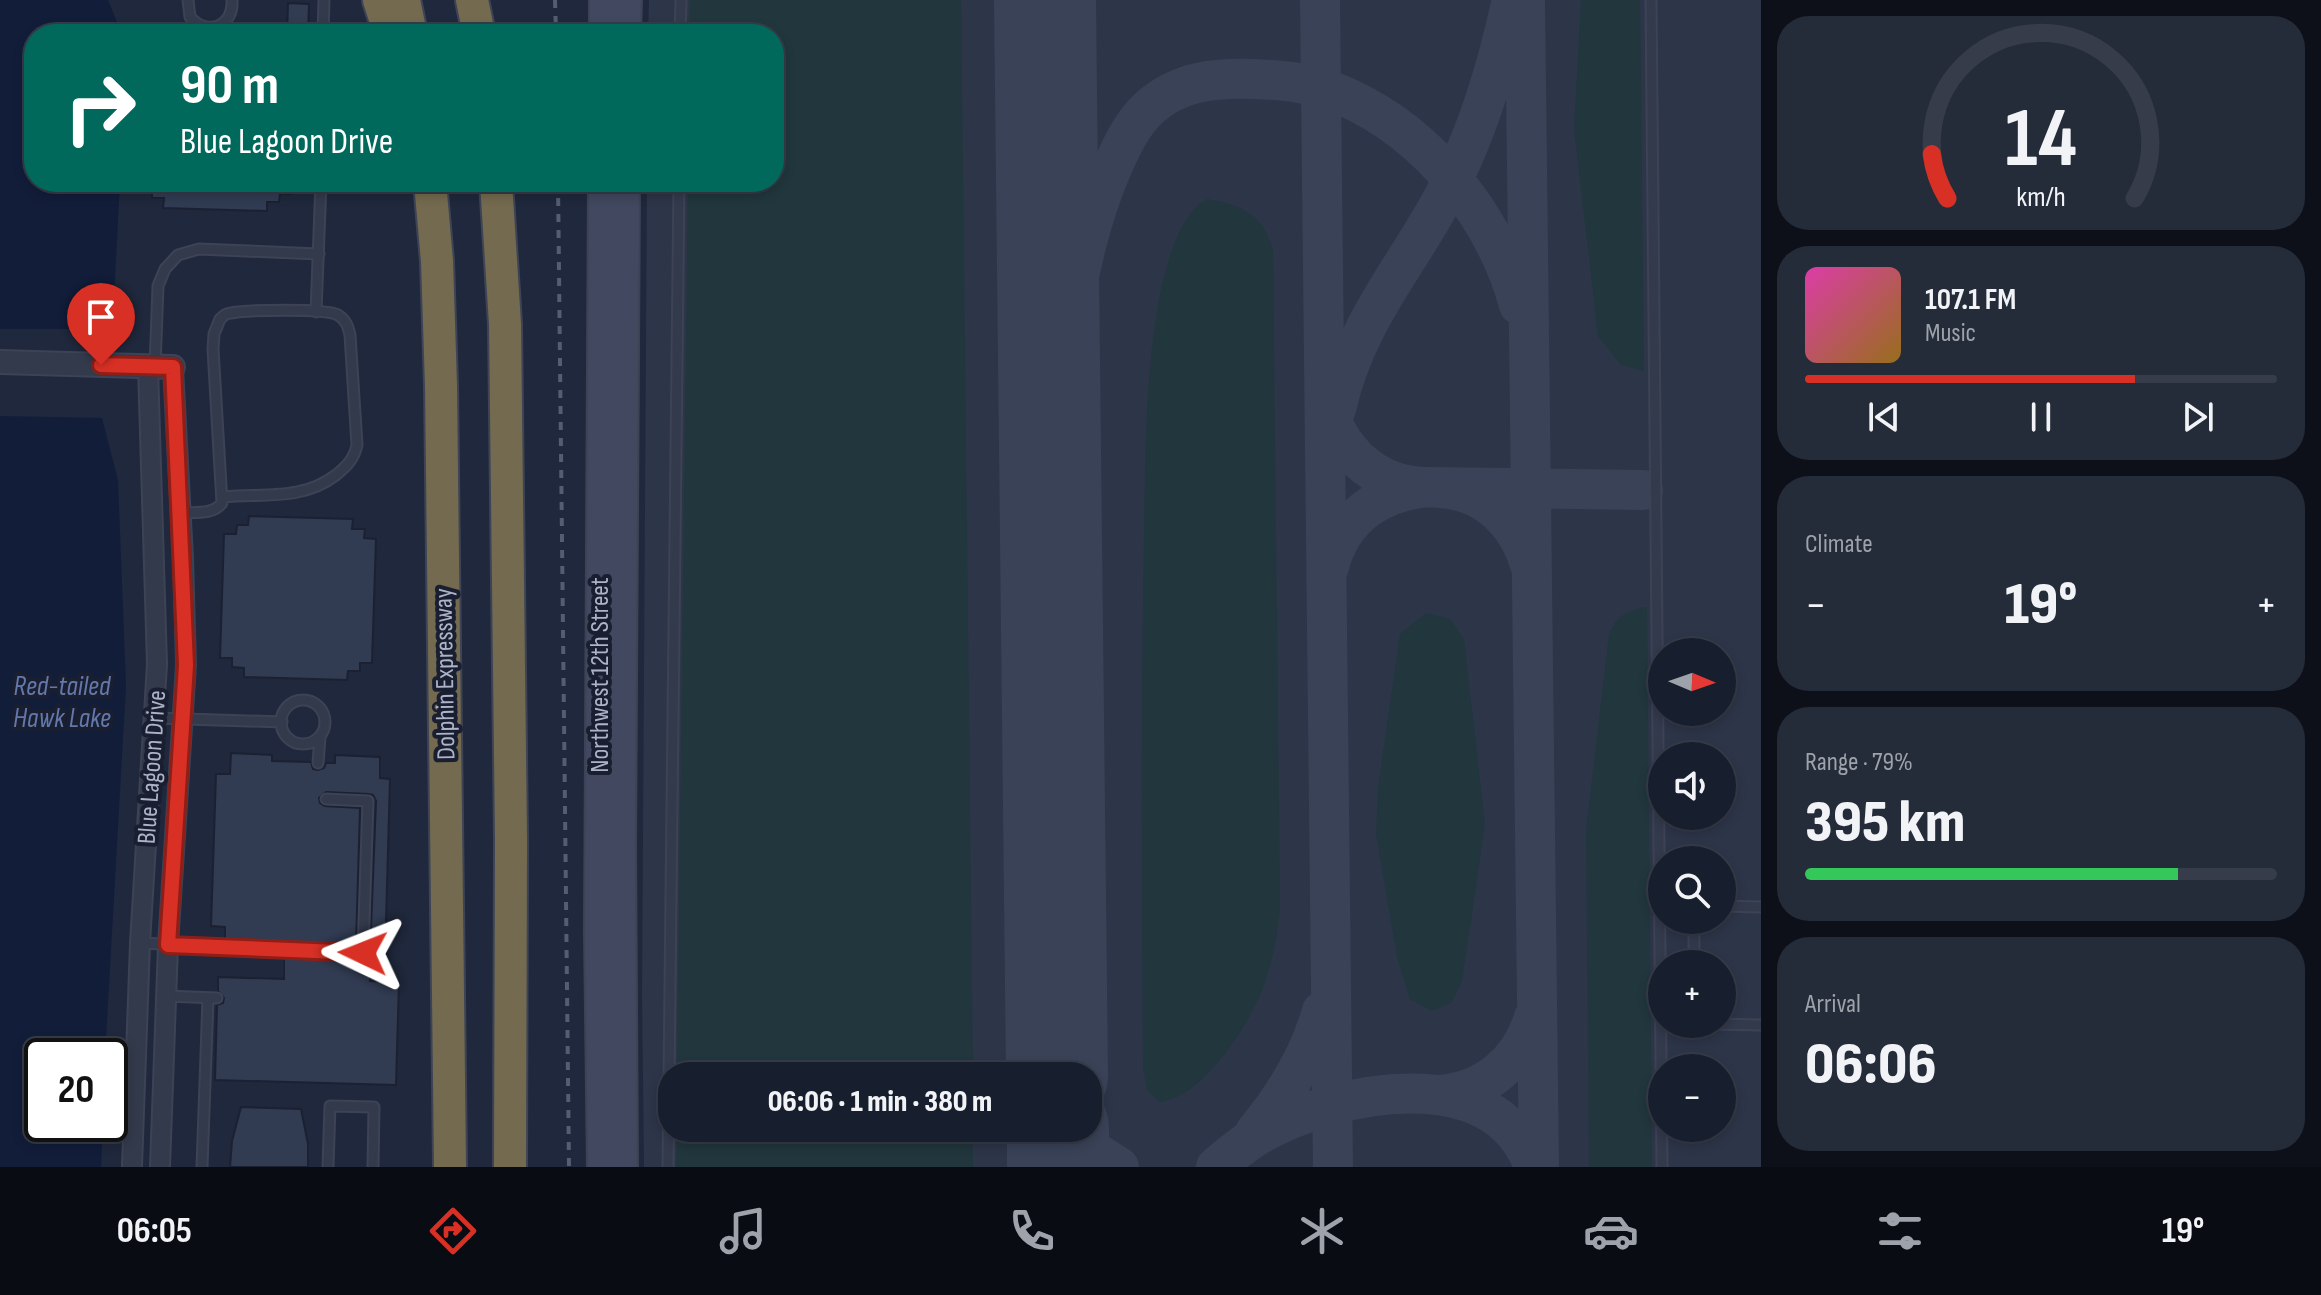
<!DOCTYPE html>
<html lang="en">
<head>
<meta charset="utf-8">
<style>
	:root { --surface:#171e2d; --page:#242b39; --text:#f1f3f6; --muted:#9ea2aa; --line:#363c49; --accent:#d93025 }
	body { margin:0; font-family:"Sofia Sans Condensed",sans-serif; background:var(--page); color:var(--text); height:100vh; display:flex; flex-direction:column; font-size:30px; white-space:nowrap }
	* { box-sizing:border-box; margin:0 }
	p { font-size:26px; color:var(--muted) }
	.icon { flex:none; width:44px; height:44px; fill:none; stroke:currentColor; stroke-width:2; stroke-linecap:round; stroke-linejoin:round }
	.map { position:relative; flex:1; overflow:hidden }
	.drawer { display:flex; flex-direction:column; gap:16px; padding:16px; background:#0d1019; width:560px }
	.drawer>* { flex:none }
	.banner { position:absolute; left:24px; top:24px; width:760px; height:168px; border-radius:32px; box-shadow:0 4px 12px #0003,0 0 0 2px var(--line); background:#00695c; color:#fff; overflow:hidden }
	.needle { width:52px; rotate:92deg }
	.fabs { position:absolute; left:1648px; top:638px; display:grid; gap:16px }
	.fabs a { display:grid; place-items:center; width:88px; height:88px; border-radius:50%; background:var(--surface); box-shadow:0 4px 12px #0003,0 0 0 2px var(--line); font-size:40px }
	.speed { position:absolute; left:24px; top:1038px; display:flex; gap:16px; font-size:40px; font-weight:700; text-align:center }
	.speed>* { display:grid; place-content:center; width:104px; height:104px; border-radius:50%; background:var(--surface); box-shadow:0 4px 12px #0003,0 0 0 2px var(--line); line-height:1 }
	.speed .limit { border:4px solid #111; border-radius:12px; background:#fff; color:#111 }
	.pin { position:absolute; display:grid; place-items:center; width:68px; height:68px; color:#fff; margin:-82px -34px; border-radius:50% 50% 50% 0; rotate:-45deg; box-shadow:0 0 8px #0007 }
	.pin .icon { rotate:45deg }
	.me { position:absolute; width:88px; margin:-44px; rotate:272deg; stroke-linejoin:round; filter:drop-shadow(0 0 6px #0008) }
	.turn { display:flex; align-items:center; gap:28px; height:168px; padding:0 24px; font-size:36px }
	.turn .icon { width:104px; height:104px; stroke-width:2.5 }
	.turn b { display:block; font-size:56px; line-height:68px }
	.big { font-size:60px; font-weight:800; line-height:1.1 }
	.drawer .widget { flex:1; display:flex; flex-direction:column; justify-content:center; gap:12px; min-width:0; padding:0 28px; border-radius:32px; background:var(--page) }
	.drawer .dial { align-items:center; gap:0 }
	.dial svg { height:208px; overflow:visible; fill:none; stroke:var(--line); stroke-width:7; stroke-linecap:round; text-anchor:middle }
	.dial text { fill:var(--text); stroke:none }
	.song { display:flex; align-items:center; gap:24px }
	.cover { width:96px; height:96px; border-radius:12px; background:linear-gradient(135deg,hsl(320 70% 55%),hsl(40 70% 35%)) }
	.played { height:8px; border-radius:4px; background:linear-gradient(90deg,var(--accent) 70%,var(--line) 70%) }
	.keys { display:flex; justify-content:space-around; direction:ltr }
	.heat { display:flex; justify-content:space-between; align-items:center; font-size:44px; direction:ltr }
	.charge { height:12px; border-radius:6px; background:linear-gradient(90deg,#34c759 79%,var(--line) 0) }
	.trip { position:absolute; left:658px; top:1062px; width:444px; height:80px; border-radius:32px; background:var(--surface); box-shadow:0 4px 12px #0003,0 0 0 2px var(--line); font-weight:800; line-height:80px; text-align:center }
	.tabs { display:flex; height:128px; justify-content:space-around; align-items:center; background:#090c12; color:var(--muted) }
	.tabs .icon { width:56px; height:56px }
	.tabs .selected { color:var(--accent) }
	.tabs b { font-size:36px; color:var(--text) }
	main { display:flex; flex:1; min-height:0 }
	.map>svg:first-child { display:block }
	.airport { fill:#2d3549; fill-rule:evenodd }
	.green { fill:#21363d }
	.water { fill:#121d3a }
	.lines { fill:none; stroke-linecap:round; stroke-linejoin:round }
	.taxiway { stroke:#3a4258; stroke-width:40 }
	.runway { stroke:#3a4258; stroke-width:102 }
	.building { fill:#313b52; stroke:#1b2132; stroke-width:2 }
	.service-casing { stroke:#3d4355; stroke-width:13 }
	.minor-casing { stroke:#3d4355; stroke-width:22 }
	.tertiary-casing { stroke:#3d4355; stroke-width:26 }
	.secondary-casing { stroke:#3d4355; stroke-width:30 }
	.motorway-casing { stroke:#3e4456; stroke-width:36 }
	.service { stroke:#333a4c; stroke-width:9 }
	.minor { stroke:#333a4c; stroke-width:18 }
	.tertiary { stroke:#333a4c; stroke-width:22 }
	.secondary { stroke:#41485f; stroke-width:26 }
	.motorway { stroke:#736a4f; stroke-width:32 }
	.rail { stroke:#555d73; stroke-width:4; stroke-dasharray:8 8; stroke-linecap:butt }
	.route-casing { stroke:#8d1f18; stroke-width:20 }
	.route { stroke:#d93025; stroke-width:14 }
	.labels { text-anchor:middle; stroke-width:8; stroke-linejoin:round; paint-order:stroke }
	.street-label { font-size:26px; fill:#aeb4c8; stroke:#191f30 }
	.water-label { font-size:28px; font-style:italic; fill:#6378ab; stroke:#191f30 }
</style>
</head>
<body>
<main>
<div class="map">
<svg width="1761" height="1167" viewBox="0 0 1761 1167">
	<rect width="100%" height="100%" fill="#1f283c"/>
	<path class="airport" d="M649,0H1761V1167H644L642,995L647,182H774V34H648ZM1662,652H1722V712H1662ZM1662,756H1722V816H1662ZM1662,860H1722V920H1662ZM1662,964H1722V1024H1662ZM1662,1068H1722V1128H1662ZM672,1076H1088V1128H672Z"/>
	<path class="green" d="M690,0H961L973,1076H677L688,182H774V34H689Z
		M1581,0H1640L1644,371L1621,365L1598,336L1574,129Z
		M1207,199C1242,205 1263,214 1273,250L1280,908C1277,937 1272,965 1261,992C1246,1029 1202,1098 1159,1102L1147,1090L1143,1067C1142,912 1141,757 1143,601C1145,517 1143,431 1152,347C1156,309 1170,217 1207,199Z
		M1647,607L1652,1167H1589L1586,831L1609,634C1618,615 1626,610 1647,607Z
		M1426,613L1450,619L1464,639L1485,824L1462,981L1451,1003L1432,1011L1410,999L1397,957L1376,834L1378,788L1400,634Z
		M677,1128H973V1167H676Z"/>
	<path class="water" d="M0,0H108L122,34H34V182H120L114,298L79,329H0Z
		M0,416L102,418L118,480L126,686L105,1056H42V1124H103L101,1167H0Z"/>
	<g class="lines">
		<path class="taxiway" d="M1320,0L1333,1167
			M1525,0L1539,1167
			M1328,409C1339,449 1372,481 1414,486C1430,488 1447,487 1463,492C1497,502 1521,532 1530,565
			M1336,409C1357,315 1413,261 1453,179C1480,125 1498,63 1511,4
			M1329,567C1341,517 1381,490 1431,487L1643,490
			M1053,653C1059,501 1051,322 1107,180C1118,154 1129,126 1150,107C1180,81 1213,78 1252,79C1286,80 1314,83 1346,97C1430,135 1495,217 1519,305
			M1057,1038L1061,1076
			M1439,1095C1485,1092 1521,1062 1534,1017
			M1076,1128L1095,1152L1119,1167
			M1255,1132C1286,1095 1309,1057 1322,1011
			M1216,1167C1230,1155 1244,1143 1260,1134C1337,1090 1496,1059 1534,1167"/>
		<path class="runway" d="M1045,0L1057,1076
			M1058,1128V1167"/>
	</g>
	<path class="building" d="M288,3L309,4L308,34H287Z
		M152,182H292L291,194H280L279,202H267V211L163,208L164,198H152Z
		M249,516L353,519L352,529H365L364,538L376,539L372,663H360V671H348L347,680L244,677V668L232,667V658H220L224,534H236L237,525H248Z
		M231,753L272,755V761L311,762L313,769L318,770L324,768L326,763H335V755L380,757V778L390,779L385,958H371L370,981L399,982L396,1085L215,1080L217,1005L223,1003L224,998L218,991V977L284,979V957L363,960L369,958L370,953L376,801L373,795L368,794L326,792L319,798L320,803L325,806L360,808L356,945L225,939V927L211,926L216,774H230Z
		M241,1107L301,1109L308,1144V1167H230L232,1141Z"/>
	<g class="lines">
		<defs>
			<path id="service" d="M188,0L190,17C208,37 234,26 232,0
				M1651,0L1662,1167
				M323,34L324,0
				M680,34L681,0
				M316,312L321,182
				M155,367L158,286L165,269L178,255L199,249L319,254
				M181,513C195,512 213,515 222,503L213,349L214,334L220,319C225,315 224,314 231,313C247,310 325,308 338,315C346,320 348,326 350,335L357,445C354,459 347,466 336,475C302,501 263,493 223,497
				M281 722a22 22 0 1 1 44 0a22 22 0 1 1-44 0Z
				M155,718L282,722
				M318,763L320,737
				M1722,906L1761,907
				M140,943L363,953L368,801L326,799
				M1694,964V920
				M166,996L217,998
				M1713,1024L1761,1025
				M202,1167L208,998
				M328,1167L330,1106L374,1107L373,1167
				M668,1167L679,182"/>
			<path id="minor" d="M132,1167L140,943L157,664L148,367
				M160,1167L168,945L186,665L183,558L173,367"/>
			<path id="tertiary" d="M0,362L173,367"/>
			<path id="secondary" d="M603,34V0
				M627,34L628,0
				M601,1167L598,933L602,182
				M624,1167L622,847L626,182"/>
			<path id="motorway" d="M379,0L390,34
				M404,0L411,34
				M472,0L479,34
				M430,182L437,261L441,386L450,1167
				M496,182L505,324L511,840L510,1167"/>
		</defs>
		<use href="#service" class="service-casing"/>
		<use href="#minor" class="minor-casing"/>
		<use href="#tertiary" class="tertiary-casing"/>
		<use href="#secondary" class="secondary-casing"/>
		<use href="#motorway" class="motorway-casing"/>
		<use href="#service" class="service"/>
		<use href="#minor" class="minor"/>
		<use href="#tertiary" class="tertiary"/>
		<use href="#secondary" class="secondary"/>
		<use href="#motorway" class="motorway"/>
		<path class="rail" d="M555,0L556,34
			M558,182L569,1167"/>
	</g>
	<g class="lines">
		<defs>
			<path id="route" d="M101,365L173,367L186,665L168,945L363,953"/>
		</defs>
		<use href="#route" class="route-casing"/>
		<use href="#route" class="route"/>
	</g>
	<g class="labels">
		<g class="street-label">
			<text transform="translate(444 674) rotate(-91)" y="9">Dolphin Expressway</text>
			<text transform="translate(599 675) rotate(-90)" y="9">Northwest 12th Street</text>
			<text transform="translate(151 767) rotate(-86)" y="9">Blue Lagoon Drive</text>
		</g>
		<g class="water-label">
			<text x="62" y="695">Red-tailed<tspan x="62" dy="32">Hawk Lake</tspan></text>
		</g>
	</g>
</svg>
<div class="fabs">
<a><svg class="needle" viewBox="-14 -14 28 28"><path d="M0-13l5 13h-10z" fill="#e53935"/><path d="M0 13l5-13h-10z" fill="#9ea2aa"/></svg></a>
<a><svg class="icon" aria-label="sound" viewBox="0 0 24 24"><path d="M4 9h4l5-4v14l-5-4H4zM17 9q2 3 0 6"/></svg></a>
<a><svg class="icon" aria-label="search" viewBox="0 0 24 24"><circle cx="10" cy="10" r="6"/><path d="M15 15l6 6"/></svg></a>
<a>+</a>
<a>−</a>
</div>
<div class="speed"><div class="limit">20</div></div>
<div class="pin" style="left:101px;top:365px;background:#d93025"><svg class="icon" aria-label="arrive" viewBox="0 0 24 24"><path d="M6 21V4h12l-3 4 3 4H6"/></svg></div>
<svg class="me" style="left:363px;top:953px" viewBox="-20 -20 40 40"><path d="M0-17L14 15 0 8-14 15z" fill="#d93025" stroke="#fff" stroke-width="4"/></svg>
<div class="trip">06:06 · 1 min · 380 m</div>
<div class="banner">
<div class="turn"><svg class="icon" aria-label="right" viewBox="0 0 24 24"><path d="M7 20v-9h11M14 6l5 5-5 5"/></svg><div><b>90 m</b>Blue Lagoon Drive</div></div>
</div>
</div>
<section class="drawer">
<div class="widget dial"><svg viewBox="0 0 100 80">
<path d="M14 69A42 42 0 1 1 86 69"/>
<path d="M14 69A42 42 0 0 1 8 52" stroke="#d93025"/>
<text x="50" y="56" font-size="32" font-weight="700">14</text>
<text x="50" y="72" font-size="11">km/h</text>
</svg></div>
<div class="widget">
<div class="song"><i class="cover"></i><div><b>107.1 FM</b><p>Music</p></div></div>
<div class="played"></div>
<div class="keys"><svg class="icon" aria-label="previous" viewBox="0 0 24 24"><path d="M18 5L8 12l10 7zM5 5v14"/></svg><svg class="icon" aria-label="pause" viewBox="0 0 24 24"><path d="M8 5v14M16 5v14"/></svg><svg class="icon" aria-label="next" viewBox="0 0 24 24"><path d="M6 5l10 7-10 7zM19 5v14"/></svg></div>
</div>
<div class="widget"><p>Climate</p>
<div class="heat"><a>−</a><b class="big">19°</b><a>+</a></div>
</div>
<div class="widget"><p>Range · 79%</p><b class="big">395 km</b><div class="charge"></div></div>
<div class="widget"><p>Arrival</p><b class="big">06:06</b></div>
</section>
</main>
<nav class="tabs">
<b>06:05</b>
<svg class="icon selected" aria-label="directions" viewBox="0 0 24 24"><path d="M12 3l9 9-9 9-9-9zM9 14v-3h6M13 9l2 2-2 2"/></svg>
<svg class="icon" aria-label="music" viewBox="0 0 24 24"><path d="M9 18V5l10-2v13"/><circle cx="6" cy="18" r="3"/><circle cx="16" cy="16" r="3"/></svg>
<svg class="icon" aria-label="phone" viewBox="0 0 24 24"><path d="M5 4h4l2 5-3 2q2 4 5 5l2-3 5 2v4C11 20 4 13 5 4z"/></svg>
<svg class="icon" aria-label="climate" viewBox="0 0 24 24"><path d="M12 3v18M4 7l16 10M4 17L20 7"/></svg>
<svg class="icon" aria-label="car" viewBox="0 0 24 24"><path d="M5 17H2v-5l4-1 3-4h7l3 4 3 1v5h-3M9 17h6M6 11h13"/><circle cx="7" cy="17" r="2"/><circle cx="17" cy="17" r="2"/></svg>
<svg class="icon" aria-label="filters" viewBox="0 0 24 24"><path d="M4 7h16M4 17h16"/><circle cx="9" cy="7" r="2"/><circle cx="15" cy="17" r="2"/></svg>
<b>19°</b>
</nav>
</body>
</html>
